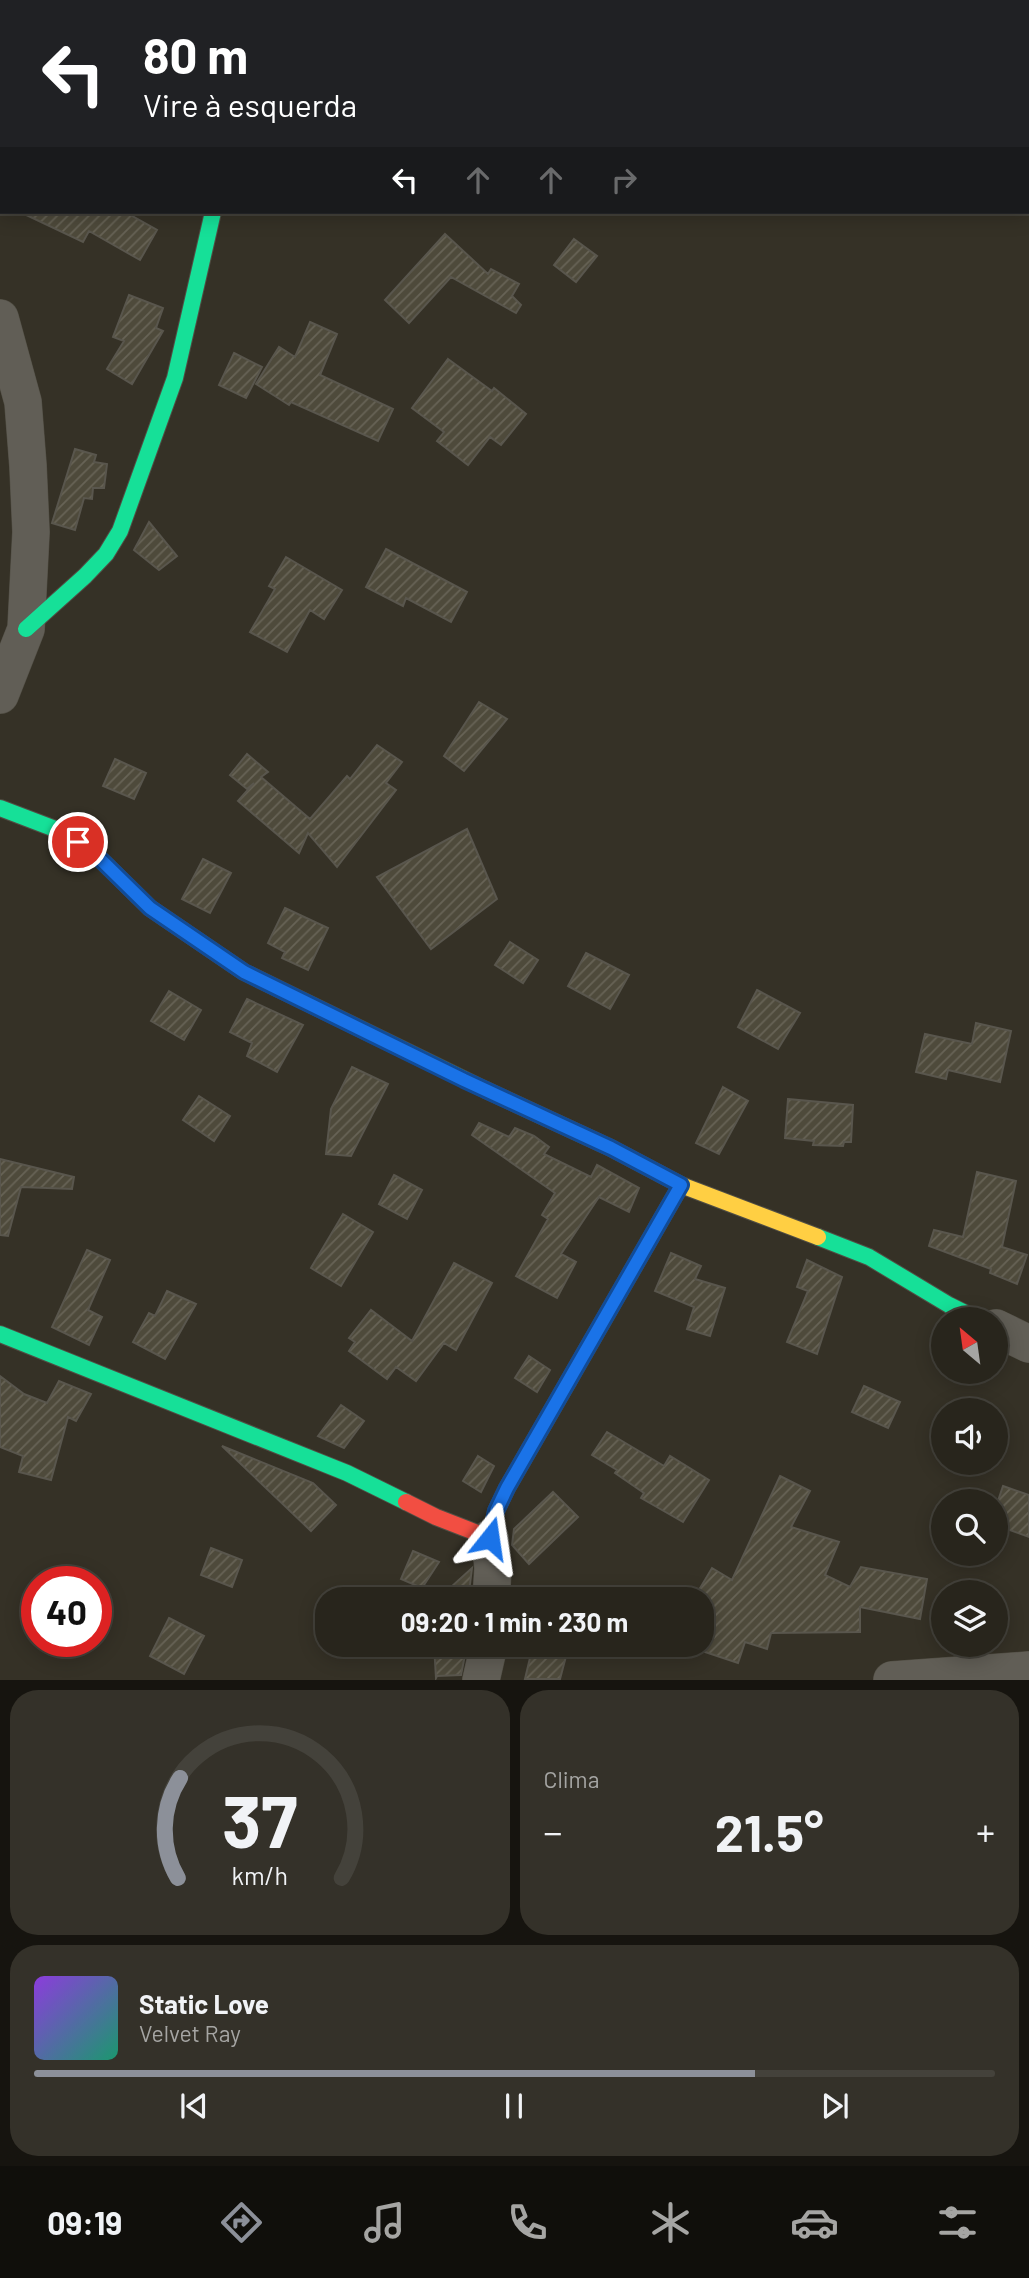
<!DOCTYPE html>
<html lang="pt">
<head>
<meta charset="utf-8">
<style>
	:root { --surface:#28251c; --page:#343129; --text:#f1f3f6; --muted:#a5a5a3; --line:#44423b; --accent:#8c9099 }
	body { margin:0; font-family:Barlow,sans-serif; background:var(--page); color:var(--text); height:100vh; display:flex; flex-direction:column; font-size:26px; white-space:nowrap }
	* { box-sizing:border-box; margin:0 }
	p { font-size:23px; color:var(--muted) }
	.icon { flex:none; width:38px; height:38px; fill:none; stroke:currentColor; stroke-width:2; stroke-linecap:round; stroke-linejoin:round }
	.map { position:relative; height:1680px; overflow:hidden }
	.sheet { display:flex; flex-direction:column; gap:10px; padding:10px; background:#16140f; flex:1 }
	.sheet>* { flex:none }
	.guide { position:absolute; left:0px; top:0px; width:1029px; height:214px; box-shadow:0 4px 18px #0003,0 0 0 2px var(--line); background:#202124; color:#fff; overflow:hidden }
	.needle { width:46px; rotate:331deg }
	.buttons { position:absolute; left:931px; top:1307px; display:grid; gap:14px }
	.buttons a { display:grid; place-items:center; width:77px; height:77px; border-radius:50%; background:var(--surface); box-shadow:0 4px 18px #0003,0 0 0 2px var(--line); font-size:35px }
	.speed { position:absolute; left:21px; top:1566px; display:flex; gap:14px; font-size:35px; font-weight:700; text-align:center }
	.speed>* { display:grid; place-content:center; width:91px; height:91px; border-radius:50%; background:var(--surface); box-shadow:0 4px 18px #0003,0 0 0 2px var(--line); line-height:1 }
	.speed .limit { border:10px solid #d22; background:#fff; color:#111 }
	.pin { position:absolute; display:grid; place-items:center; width:60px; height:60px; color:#fff; margin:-30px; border:4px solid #fff; border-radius:50%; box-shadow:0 2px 7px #0007 }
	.me { position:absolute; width:77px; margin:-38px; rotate:15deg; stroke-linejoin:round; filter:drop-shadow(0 0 5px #0008) }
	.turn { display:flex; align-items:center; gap:24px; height:147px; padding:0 28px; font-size:32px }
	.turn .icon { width:91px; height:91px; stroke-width:2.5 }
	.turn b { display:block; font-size:49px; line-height:60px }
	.lanes { display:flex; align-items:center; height:66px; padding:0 28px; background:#0003; justify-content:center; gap:35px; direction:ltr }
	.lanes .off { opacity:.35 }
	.big { font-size:52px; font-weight:700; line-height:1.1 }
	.sheet .card { flex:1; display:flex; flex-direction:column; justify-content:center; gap:10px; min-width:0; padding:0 24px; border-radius:28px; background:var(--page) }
	.sheet .dial { align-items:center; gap:0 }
	.dial svg { height:182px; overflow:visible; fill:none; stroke:var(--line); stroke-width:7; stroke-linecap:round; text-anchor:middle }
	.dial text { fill:var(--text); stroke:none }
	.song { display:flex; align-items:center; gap:21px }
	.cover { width:84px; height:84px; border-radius:10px; background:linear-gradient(135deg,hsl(270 70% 55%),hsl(160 70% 35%)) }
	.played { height:7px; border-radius:4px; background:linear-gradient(90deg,var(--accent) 75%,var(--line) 75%) }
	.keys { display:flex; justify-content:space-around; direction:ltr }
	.heat { display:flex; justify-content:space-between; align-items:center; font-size:38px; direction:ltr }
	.sheet .tiles { flex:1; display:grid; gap:10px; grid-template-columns:1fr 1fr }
	.card:last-child { grid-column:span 2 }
	.trip { position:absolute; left:315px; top:1587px; width:399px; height:70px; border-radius:28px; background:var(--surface); box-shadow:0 4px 18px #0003,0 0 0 2px var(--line); font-weight:700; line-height:70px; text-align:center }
	.menu { display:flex; height:112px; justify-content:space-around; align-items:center; background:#100f0b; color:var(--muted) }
	.menu .icon { width:49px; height:49px }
	.menu .active { color:var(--accent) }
	.menu b { font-size:32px; color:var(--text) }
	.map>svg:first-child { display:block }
	.building { fill:url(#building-hatch); stroke:#59564d; stroke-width:2 }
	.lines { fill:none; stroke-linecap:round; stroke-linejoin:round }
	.street-casing { stroke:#514e44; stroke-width:38 }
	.fast-casing { stroke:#514e44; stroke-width:18 }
	.slow-casing { stroke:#514e44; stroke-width:18 }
	.jam-casing { stroke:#514e44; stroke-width:18 }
	.street { stroke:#615e56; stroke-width:37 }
	.fast { stroke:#16e098; stroke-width:16 }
	.slow { stroke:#ffcf43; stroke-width:16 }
	.jam { stroke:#f24e42; stroke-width:16 }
	.route-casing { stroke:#114b97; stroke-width:18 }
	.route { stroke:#1a73e8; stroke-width:12 }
</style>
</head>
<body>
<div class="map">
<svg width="1029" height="1680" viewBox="0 0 1029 1680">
	<defs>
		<pattern id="building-hatch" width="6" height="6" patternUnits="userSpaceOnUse" patternTransform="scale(1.75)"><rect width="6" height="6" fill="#4e4a3b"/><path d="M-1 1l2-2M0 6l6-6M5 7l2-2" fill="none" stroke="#676356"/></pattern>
	</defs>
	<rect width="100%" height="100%" fill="#353126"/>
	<path class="building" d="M20,212H125L157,230L140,260L89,231L83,242Z
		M445,234L488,274L491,269L519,284L512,296L521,305L516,313L451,277L409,323L385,300Z
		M574,239L597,256L576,282L554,265Z
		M129,295L163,308L156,328L163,331L132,384L107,369L124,341L113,337Z
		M310,322L337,334L320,375L393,409L378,441L291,402L289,405L256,384L279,347L295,357Z
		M234,353L262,367L246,398L219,385Z
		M448,359L492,391L494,388L526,414L501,445L490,437L468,465L437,441L444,432L412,408Z
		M75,449L96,455L94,462L107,464L104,488H93L92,499L84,498L75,530L52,523Z
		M149,522L177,556L159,570L134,550Z
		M386,549L467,592L451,622L406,598L403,606L366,587Z
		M286,557L342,590L324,619L310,610L287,652L250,632L275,589L269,586Z
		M479,702L507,719L464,771L444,756Z
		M377,745L402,762L386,783L396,790L337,867L308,833L299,853L238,801L254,783L247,789L230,775L247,754L268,772L261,777L310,819L347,776L350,779Z
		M115,759L146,773L134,799L103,786Z
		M467,829L497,899L431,949L377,877Z
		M203,859L231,873L210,913L182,899Z
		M285,908L328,928L308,970L282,958L285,952L268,943Z
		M510,942L538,960L523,983L495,965Z
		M586,953L629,975L610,1009L568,986Z
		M757,990L800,1013L778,1049L738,1027Z
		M169,991L201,1010L184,1040L151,1021Z
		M247,999L303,1025L277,1072L247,1056L252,1043L230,1032Z
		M976,1023L1011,1031L1000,1082L948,1070L946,1079L916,1072L925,1034L972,1044Z
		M352,1067L388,1084L351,1156L326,1154L331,1109Z
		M723,1087L748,1101L719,1154L696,1143Z
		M199,1096L230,1116L214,1141L183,1120Z
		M788,1099L853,1105L851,1142H844L843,1146L813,1145L814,1141L785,1138Z
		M479,1123L509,1137L515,1128L534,1136L549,1147L544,1154L591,1177L597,1165L639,1188L629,1212L599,1197L561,1254L576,1262L557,1298L516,1276L548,1219L542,1215L555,1193L472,1135Z
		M0,1159L74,1177L72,1189L21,1187L8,1236L0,1235Z
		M977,1172L1016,1181L1002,1247L1027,1255L1017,1284L990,1273L991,1269L929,1246L934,1230L963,1237Z
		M394,1175L422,1190L407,1219L379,1204Z
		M343,1214L373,1232L341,1286L311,1268Z
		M87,1250L110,1260L88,1310L102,1317L89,1345L52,1327Z
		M671,1253L701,1266L695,1279L725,1288L710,1336L687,1329L694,1307L655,1291Z
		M807,1260L842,1277L817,1354L787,1342L808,1291L797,1287Z
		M454,1263L492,1283L456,1350L444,1343L416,1381L396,1367L387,1379L349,1351L355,1342L349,1338L371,1310L412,1341Z
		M167,1291L196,1304L165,1359L133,1342L149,1313L155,1316Z
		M529,1356L550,1370L537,1392L515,1378Z
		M0,1376L24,1394L47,1403L59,1381L91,1394L76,1421L68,1417L51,1480L19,1472L23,1456L0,1447Z
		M864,1386L900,1402L888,1428L852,1412Z
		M341,1405L364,1421L344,1448L318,1436Z
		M607,1432L664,1466L670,1456L709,1480L683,1522L641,1498L644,1493L615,1473L617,1470L592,1455Z
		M222,1446L313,1483L336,1505L311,1531Z
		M478,1456L494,1466L481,1492L463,1481Z
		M780,1476L810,1491L791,1527L839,1542L825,1575L850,1587L861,1567L927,1579L920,1619L860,1607V1632L771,1633L767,1649L745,1642L738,1663L690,1647V1645H702V1613L706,1600H693L712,1568L732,1580Z
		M1003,1486L1029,1495V1537L996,1525V1507Z
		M553,1492L578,1517L529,1564L512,1545L514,1529Z
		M211,1548L242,1560L232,1587L201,1575Z
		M413,1551L439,1562L422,1588L401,1579Z
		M472,1568L468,1600H439L440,1597Z
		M169,1618L204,1636L184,1674L150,1656Z
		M434,1645H467L461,1675L437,1676L436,1678Z
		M533,1645H569L560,1679H525Z"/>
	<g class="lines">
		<defs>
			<path id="street" d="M235,2V0
				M681,2L683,0
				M0,318L23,402L28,466L31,532L26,629L0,695
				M996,1328L1029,1344
				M490,1538L493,1568L491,1600
				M481,1680L489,1645
				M892,1680L1029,1670"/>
			<path id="fast" d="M26,629L85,576L106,554L120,531L175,378L213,212
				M0,808L63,832L93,852L150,908L244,972L486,1090
				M818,1237L869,1257L949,1305L979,1320
				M0,1334L347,1473L406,1502
				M568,1382L681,1185"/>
			<path id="slow" d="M486,1090L611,1148L681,1185L818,1237"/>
			<path id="jam" d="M406,1502L436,1517L490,1538L496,1511L507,1488L568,1382"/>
		</defs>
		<use href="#street" class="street-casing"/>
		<use href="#fast" class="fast-casing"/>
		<use href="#slow" class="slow-casing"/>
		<use href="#jam" class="jam-casing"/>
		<use href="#street" class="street"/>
		<use href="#fast" class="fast"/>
		<use href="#slow" class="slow"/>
		<use href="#jam" class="jam"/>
	</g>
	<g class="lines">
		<defs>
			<path id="route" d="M78,842L93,852L150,908L244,972L464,1080L611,1148L681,1185L507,1488L496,1511L490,1538"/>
		</defs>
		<use href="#route" class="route-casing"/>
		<use href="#route" class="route"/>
	</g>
</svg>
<div class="buttons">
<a><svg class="needle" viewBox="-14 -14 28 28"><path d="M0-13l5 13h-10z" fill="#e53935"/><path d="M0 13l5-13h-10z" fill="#a5a5a3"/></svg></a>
<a><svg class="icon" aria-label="sound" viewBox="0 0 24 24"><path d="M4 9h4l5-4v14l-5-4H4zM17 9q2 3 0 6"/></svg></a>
<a><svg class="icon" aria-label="search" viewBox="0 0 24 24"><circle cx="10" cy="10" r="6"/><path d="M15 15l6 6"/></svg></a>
<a><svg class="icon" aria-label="layers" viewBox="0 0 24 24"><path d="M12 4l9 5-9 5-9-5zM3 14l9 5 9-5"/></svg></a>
</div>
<div class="speed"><div class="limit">40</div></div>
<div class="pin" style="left:78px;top:842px;background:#d93025"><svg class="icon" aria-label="arrive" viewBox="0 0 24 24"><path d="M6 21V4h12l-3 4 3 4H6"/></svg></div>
<svg class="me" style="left:490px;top:1538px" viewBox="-20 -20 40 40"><path d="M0-17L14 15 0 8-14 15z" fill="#1a73e8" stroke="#fff" stroke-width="4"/></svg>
<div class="trip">09:20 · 1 min · 230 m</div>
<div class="guide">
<div class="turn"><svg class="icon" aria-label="left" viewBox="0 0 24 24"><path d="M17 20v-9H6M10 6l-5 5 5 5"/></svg><div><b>80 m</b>Vire à esquerda</div></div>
<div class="lanes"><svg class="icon" aria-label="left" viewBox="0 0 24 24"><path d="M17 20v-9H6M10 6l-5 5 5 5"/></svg><svg class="icon off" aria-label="ahead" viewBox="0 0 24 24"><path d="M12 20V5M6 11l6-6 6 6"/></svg><svg class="icon off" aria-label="ahead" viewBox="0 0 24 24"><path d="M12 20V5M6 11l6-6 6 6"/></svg><svg class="icon off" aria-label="right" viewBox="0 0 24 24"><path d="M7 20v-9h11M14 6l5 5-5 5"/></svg></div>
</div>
</div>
<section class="sheet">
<div class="tiles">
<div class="card dial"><svg viewBox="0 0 100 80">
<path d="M14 69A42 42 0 1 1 86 69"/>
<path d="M14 69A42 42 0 0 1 15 25" stroke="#8c9099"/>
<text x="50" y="56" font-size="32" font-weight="700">37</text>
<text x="50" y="72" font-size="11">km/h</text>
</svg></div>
<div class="card"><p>Clima</p>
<div class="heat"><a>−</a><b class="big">21.5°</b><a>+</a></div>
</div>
<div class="card">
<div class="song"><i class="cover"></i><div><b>Static Love</b><p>Velvet Ray</p></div></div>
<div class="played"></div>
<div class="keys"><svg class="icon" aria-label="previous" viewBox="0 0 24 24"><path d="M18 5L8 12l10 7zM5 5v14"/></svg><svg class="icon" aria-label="pause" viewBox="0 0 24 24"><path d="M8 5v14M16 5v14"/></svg><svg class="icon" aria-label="next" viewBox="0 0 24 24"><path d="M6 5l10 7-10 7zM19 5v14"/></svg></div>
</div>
</div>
</section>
<nav class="menu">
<b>09:19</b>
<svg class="icon active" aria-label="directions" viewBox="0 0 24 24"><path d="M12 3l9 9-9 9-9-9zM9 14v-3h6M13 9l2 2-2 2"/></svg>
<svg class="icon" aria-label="music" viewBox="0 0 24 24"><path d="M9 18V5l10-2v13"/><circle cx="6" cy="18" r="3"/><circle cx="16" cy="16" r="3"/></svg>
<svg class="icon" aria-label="phone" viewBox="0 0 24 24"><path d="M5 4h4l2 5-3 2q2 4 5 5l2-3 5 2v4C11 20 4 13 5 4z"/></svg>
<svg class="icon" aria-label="climate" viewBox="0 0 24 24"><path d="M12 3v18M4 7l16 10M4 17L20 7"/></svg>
<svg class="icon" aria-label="car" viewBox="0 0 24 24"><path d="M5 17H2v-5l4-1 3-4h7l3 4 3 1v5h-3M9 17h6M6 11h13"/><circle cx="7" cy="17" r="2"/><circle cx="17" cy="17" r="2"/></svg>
<svg class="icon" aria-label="filters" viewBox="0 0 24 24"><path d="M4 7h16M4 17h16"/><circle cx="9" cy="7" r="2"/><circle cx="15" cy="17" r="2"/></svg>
</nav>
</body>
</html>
